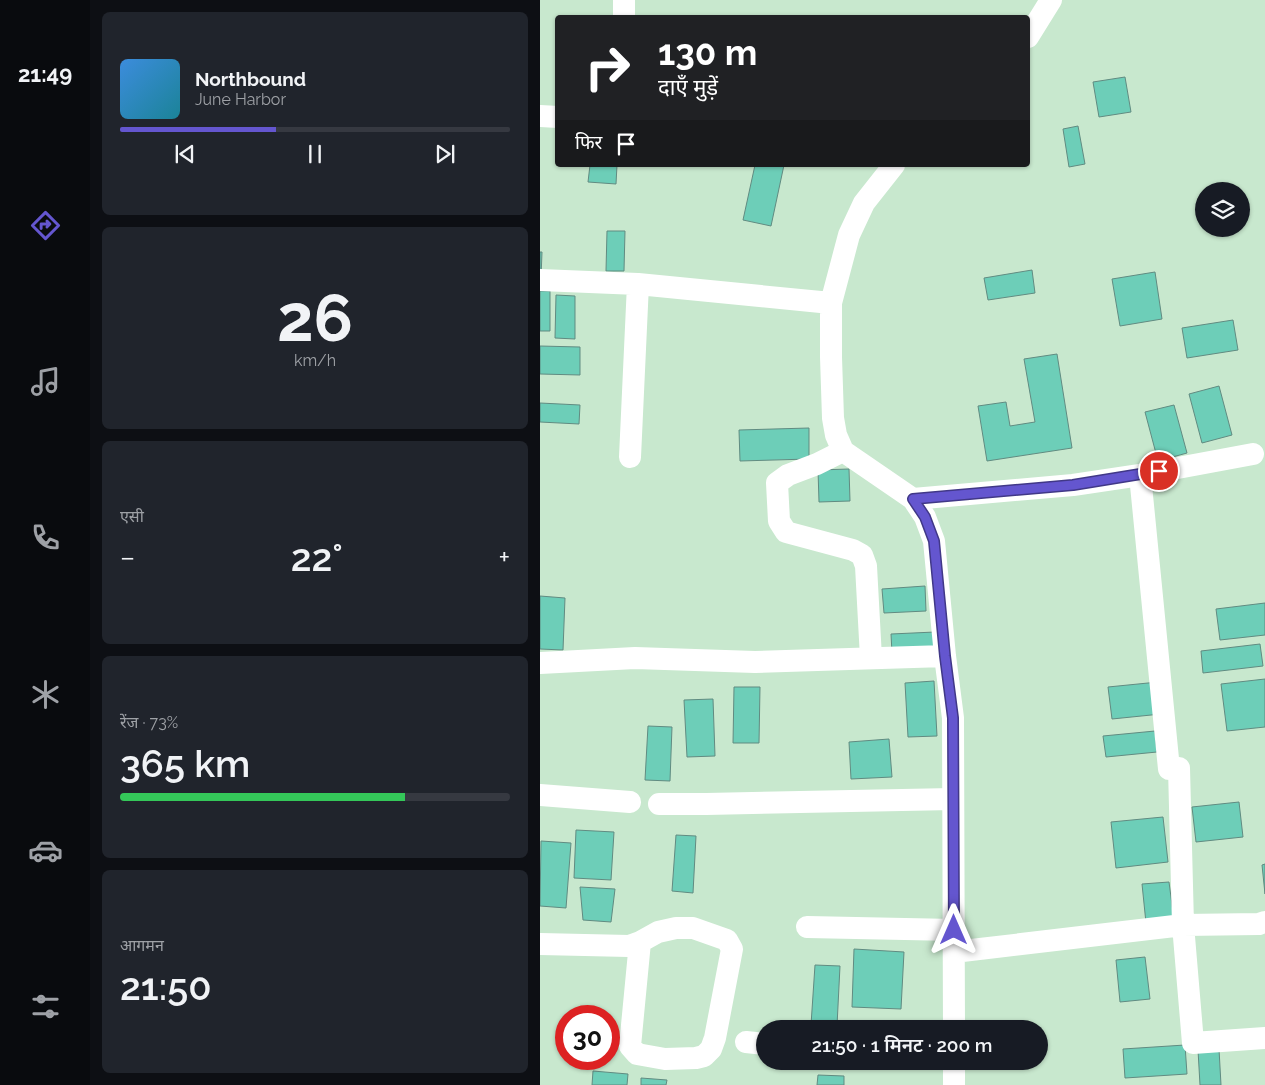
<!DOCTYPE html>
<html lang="hi">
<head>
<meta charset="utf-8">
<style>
	:root { --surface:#171b24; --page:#20242c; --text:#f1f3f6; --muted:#9ea1a6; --line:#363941; --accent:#6456cf }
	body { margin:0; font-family:Raleway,"Noto Sans Devanagari",sans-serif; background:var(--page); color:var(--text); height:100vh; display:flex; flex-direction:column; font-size:19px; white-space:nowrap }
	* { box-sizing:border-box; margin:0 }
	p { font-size:16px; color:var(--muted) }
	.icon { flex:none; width:28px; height:28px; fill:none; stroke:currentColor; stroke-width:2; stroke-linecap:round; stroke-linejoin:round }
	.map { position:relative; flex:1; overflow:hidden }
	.sheet { display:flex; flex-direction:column; gap:12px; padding:12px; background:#0d0f14; width:450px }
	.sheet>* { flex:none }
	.hud { position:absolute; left:15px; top:15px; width:475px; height:152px; border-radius:5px; box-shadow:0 1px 4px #0004; background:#202124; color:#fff; overflow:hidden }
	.buttons { position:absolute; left:655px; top:182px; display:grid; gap:10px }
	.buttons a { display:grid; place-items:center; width:55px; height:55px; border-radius:50%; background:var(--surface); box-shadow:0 1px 4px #0004; font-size:25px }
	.speed { position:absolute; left:15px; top:1005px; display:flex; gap:10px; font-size:25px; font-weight:700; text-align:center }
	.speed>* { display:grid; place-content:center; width:65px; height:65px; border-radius:50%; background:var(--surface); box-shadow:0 1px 4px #0004; line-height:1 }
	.speed .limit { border:8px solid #d22; background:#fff; color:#111 }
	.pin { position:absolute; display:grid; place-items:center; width:42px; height:42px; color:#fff; margin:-21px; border:2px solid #fff; border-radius:50%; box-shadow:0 1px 5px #0007 }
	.me { position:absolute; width:55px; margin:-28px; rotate:0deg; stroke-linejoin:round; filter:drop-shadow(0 0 4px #0008) }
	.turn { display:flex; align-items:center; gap:18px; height:105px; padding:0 20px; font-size:22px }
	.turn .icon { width:65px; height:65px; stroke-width:2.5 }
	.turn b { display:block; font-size:35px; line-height:42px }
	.then { display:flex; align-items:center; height:48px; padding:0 20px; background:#0003; gap:10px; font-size:19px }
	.big { font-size:38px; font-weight:600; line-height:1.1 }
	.sheet .tile { flex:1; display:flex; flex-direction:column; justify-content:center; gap:8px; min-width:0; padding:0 18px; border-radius:8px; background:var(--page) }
	.sheet .dial { align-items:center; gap:0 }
	.dial b { font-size:65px; line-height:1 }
	.song { display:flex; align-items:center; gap:15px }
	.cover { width:60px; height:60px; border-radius:8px; background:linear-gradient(135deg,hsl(210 70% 55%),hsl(190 70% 35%)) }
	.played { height:5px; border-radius:2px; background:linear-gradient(90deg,var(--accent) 40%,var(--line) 40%) }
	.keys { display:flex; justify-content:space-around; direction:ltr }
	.heat { display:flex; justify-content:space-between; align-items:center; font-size:28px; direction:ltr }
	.charge { height:8px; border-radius:4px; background:linear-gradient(90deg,#34c759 73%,var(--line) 0) }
	.trip { position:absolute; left:216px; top:1020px; width:292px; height:50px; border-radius:25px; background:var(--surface); box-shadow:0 1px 4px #0004; font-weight:600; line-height:50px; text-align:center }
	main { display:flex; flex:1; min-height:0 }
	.dock { display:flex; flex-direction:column; width:90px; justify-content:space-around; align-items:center; background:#090b0e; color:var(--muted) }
	.dock .icon { width:35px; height:35px }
	.dock .selected { color:var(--accent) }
	.dock b { font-size:22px; color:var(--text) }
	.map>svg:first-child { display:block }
	.building { fill:#6dceb8; stroke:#618b81 }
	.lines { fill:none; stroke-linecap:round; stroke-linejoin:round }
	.minor { stroke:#fff; stroke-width:22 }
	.route-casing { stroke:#413887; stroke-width:12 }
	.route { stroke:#6456cf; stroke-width:9 }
</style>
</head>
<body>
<main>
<nav class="dock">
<b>21:49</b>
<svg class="icon selected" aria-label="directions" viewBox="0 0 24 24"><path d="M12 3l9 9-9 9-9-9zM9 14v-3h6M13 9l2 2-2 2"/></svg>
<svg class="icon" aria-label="music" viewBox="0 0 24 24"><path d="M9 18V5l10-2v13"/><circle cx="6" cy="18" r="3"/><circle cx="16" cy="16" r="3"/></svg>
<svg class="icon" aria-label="phone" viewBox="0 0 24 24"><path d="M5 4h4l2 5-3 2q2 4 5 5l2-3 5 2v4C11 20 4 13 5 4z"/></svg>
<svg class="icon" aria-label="climate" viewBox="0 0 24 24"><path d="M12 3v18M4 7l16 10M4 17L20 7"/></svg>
<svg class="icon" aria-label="car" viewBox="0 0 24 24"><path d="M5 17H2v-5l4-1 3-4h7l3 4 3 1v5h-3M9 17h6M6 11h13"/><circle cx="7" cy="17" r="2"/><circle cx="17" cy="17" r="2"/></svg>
<svg class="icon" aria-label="filters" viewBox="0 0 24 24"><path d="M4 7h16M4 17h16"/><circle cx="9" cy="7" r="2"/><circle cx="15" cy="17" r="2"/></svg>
</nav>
<section class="sheet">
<div class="tile">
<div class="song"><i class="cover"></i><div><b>Northbound</b><p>June Harbor</p></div></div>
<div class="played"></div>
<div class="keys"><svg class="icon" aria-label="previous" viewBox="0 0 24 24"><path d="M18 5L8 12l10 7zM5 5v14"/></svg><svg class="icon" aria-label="pause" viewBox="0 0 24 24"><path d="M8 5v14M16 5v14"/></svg><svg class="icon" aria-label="next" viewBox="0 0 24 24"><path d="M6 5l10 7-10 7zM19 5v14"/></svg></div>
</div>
<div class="tile dial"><b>26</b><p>km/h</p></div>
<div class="tile"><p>एसी</p>
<div class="heat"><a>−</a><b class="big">22°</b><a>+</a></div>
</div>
<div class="tile"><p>रेंज · 73%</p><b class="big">365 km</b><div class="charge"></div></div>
<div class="tile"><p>आगमन</p><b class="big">21:50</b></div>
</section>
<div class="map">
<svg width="725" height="1085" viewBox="0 0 725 1085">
	<rect width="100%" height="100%" fill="#c8e8ce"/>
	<path class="building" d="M585,77L591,112L559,117L553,82Z
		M538,126L545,164L529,167L523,129Z
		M50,165H77L76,184L48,182Z
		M215,165H244L231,226L203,220Z
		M67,231H85L84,271H66Z
		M0,252H2L1,278H0Z
		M492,270L495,293L448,300L444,278Z
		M615,272L622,319L580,326L572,279Z
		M0,291H10V331H0Z
		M16,295L35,296V339L15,338Z
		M693,320L698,350L647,358L642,328Z
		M0,346L40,347V375L0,374Z
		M517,354L532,448L447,461L438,406L466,402L470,426L495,422L484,359Z
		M679,386L692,435L662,443L649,394Z
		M0,403L40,405L39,424L0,422Z
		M634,405L647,453L618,461L605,412Z
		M269,428V459L200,461L199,430Z
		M309,469L310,501L279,502L278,470Z
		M385,586L386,611L344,613L342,589Z
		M0,596L25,598L23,650L0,649Z
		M725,603V635L680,640L676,609Z
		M395,632L396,650L352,653L351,634Z
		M720,644L723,666L663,673L661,651Z
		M725,679V727L687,731L681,684Z
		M394,681L397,736L368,737L365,683Z
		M618,682L621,714L572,719L568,687Z
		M194,687H220L219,743H193Z
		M173,699L175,756L147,757L144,700Z
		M108,726L132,727L130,781L105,780Z
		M615,731L617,752L566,757L563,736Z
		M349,739L352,777L311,779L309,742Z
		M699,802L703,837L656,842L652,807Z
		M623,817L628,862L576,868L571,822Z
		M36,830L74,832L71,880L34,878Z
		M136,835L156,836L153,893L132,891Z
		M1,841L31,843L26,908L0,906Z
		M725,864V894L722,865Z
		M629,882L634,920L606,923L602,884Z
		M40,887L75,889L71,922L43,920Z
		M314,949L364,952L361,1009L312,1007Z
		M605,957L610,999L580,1002L576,960Z
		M275,965L300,966L297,1026L271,1025Z
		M645,1045L647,1074L585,1078L583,1049Z
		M679,1049L681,1085H660L658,1050Z
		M53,1071L88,1074L87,1085H52Z
		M278,1075L304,1076V1085H277Z
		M101,1078L127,1080L126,1085H101Z"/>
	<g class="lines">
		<path class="minor" d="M84,0V18
			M488,37L511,0
			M0,116L18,117
			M354,165L324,203L309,235L291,303V357L293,418L296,435L303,451L373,499L385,517L394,541L405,656L413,718L414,1029
			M0,280L98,284L291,303
			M303,451L277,464L248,475L237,483L239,521L246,532L313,550L322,555L326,566L331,658
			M90,457L98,284
			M600,475L629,769
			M373,499L533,485L600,475L713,454
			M0,663L95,658L215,662L405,656
			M639,768L643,925L653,1043L725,1038
			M0,795L90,802
			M119,804H166L413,799
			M267,927L414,930
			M0,944L89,946L100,942L118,932L136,928H153L187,940L192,949L175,1038L171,1049L164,1056L156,1058L125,1059L97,1054L90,1046L100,942
			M414,952L643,925L719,924L725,922
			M206,1042L225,1044
			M414,1061V1085"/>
	</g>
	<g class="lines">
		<defs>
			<path id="route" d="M414,930L413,718L405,656L394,541L385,517L373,499L533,485L619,471"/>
		</defs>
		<use href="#route" class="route-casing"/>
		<use href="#route" class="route"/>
	</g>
</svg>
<div class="buttons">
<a><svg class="icon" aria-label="layers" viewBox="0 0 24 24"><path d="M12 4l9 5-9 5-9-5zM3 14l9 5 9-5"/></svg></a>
</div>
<div class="speed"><div class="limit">30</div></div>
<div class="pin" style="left:619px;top:471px;background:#d93025"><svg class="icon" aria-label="arrive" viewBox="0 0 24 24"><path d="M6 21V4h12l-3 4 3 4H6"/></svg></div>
<svg class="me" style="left:414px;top:930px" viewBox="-20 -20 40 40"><path d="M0-17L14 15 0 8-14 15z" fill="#6456cf" stroke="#fff" stroke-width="4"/></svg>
<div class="trip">21:50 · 1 मिनट · 200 m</div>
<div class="hud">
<div class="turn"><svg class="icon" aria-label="right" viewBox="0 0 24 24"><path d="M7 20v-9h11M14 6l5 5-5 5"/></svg><div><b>130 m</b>दाएँ मुड़ें</div></div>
<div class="then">फिर<svg class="icon" aria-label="arrive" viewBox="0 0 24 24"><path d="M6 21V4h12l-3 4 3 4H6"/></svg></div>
</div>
</div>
</main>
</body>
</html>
